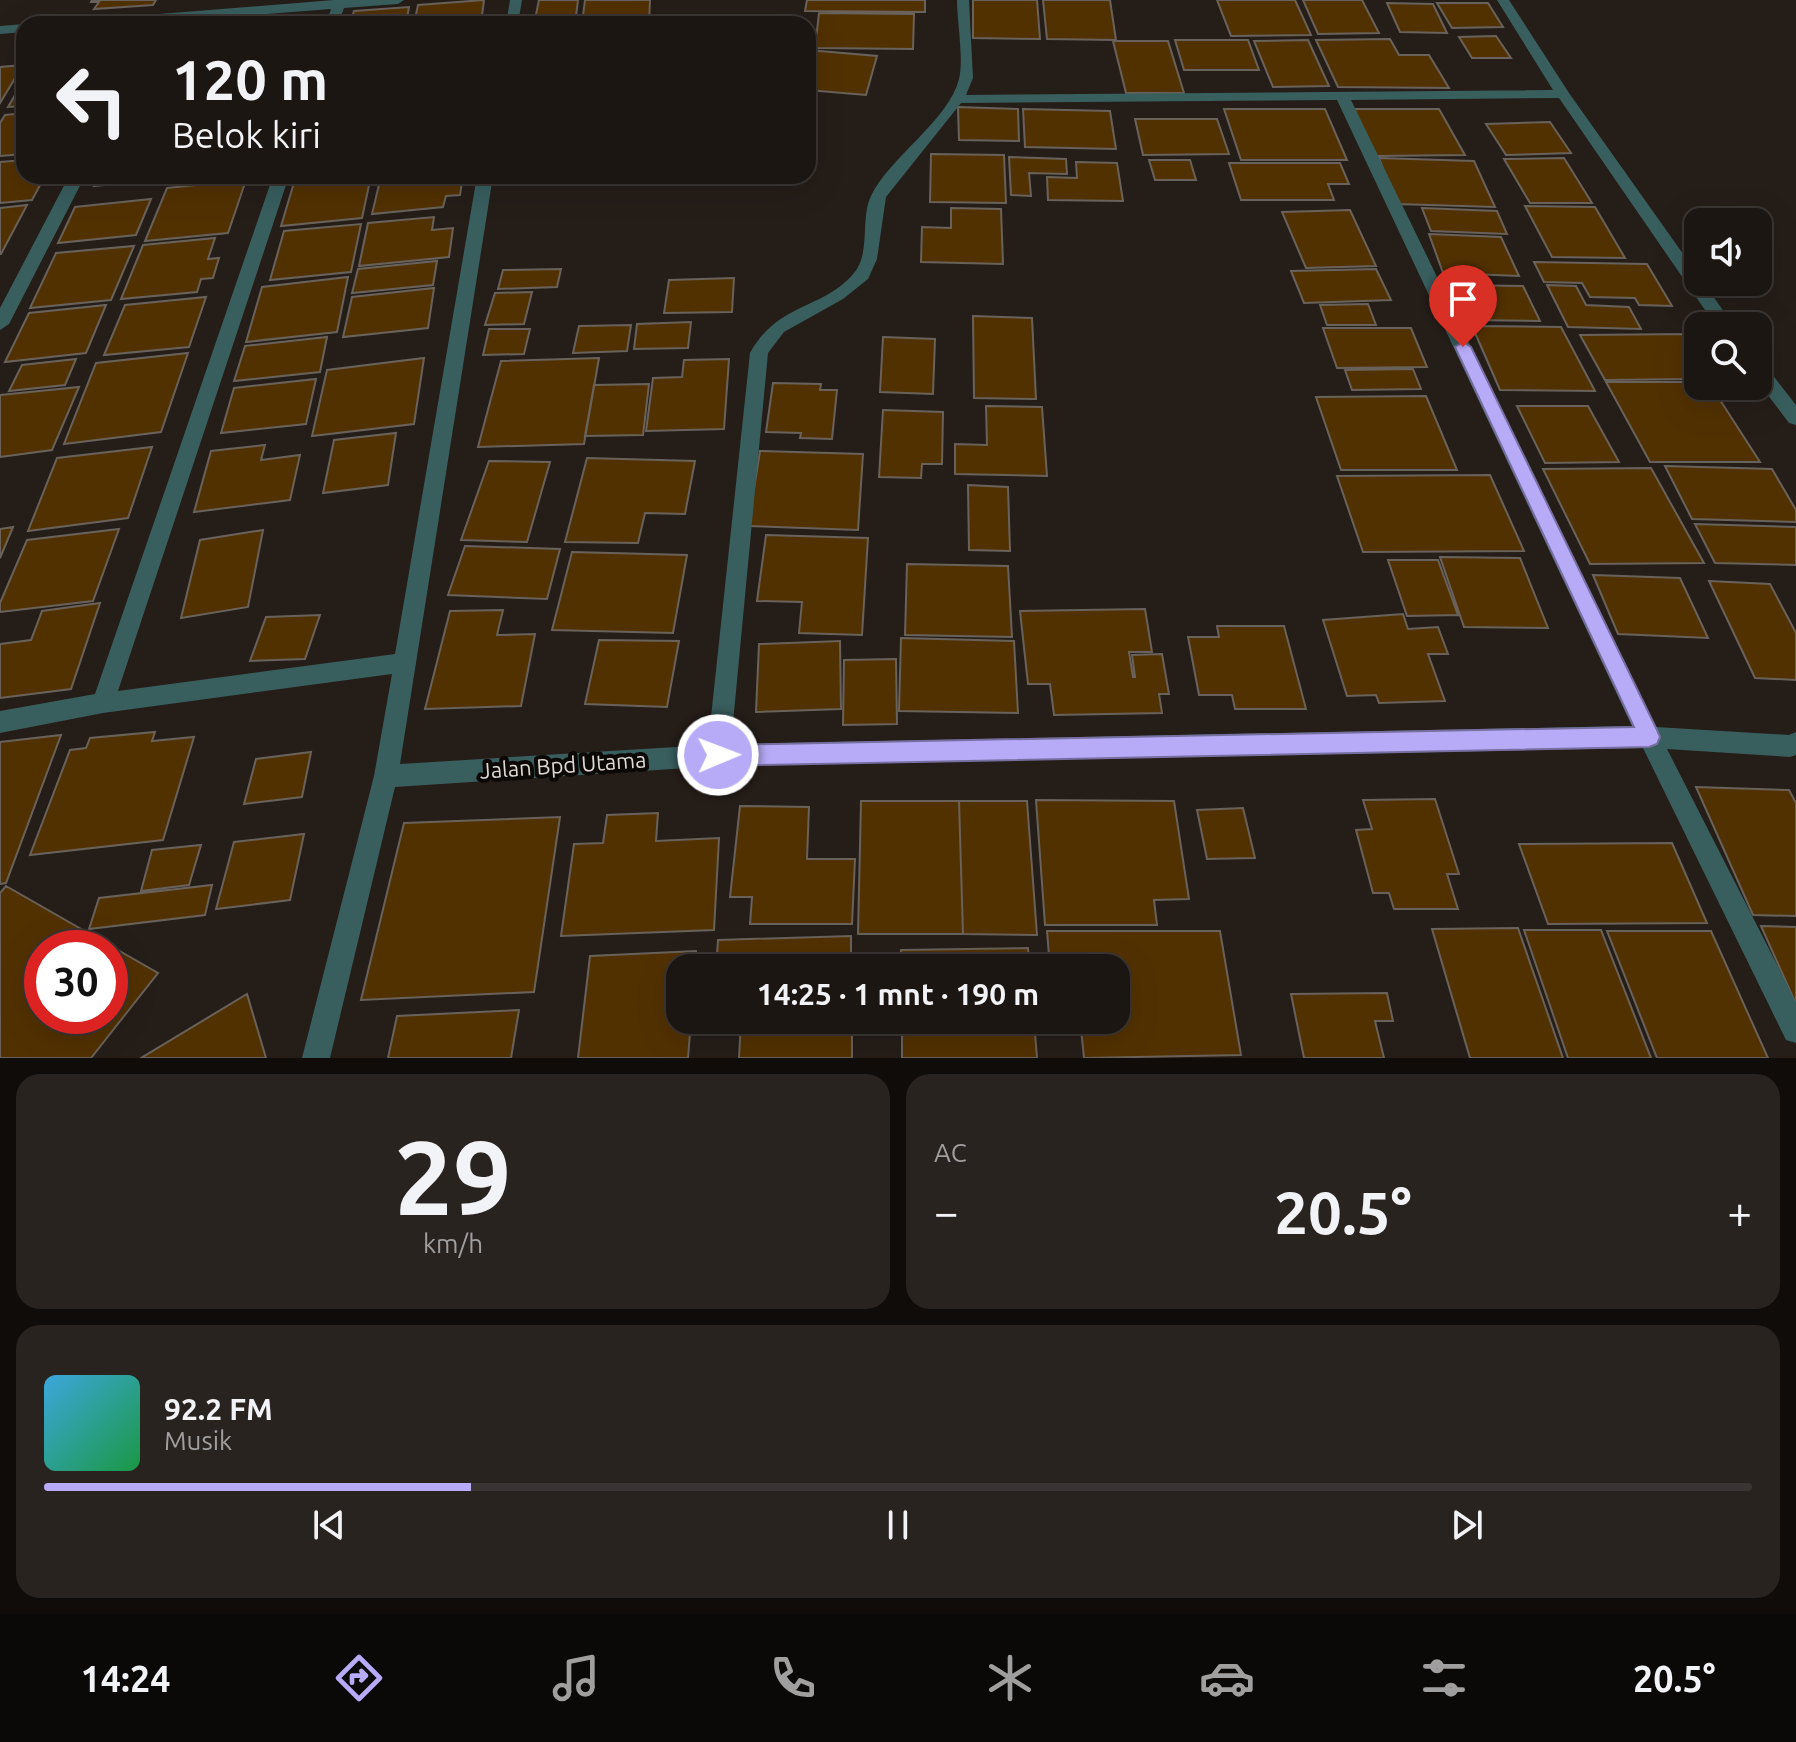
<!DOCTYPE html>
<html lang="id">
<head>
<meta charset="utf-8">
<style>
	:root { --surface:#1c1612; --page:#292320; --text:#f1f3f6; --muted:#a09f9f; --line:#3a3532; --accent:#b7abf8 }
	body { margin:0; font-family:Ubuntu,sans-serif; background:var(--page); color:var(--text); height:100vh; display:flex; flex-direction:column; font-size:30px; white-space:nowrap }
	* { box-sizing:border-box; margin:0 }
	p { font-size:26px; color:var(--muted) }
	.icon { flex:none; width:44px; height:44px; fill:none; stroke:currentColor; stroke-width:2; stroke-linecap:round; stroke-linejoin:round }
	.map { position:relative; height:1058px; overflow:hidden }
	.details { display:flex; flex-direction:column; gap:16px; padding:16px; background:#0f0c0a; flex:1 }
	.details>* { flex:none }
	.banner { position:absolute; left:16px; top:16px; width:800px; height:168px; border-radius:24px; box-shadow:0 8px 32px #0002,0 0 0 2px var(--line); background:#1c1612; color:var(--text); overflow:hidden }
	.buttons { position:absolute; left:1684px; top:208px; display:grid; gap:16px }
	.buttons a { display:grid; place-items:center; width:88px; height:88px; border-radius:16px; background:var(--surface); box-shadow:0 8px 32px #0002,0 0 0 2px var(--line); font-size:40px }
	.speed { position:absolute; left:24px; top:930px; display:flex; gap:16px; font-size:40px; font-weight:700; text-align:center }
	.speed>* { display:grid; place-content:center; width:104px; height:104px; border-radius:50%; background:var(--surface); box-shadow:0 8px 32px #0002,0 0 0 2px var(--line); line-height:1 }
	.speed .limit { border:12px solid #d22; background:#fff; color:#111 }
	.pin { position:absolute; display:grid; place-items:center; width:68px; height:68px; color:#fff; margin:-82px -34px; border-radius:50% 50% 50% 0; rotate:-45deg; box-shadow:0 0 8px #0007 }
	.pin .icon { rotate:45deg }
	.me { position:absolute; width:88px; margin:-44px; rotate:89deg; stroke-linejoin:round; filter:drop-shadow(0 0 6px #0008) }
	.turn { display:flex; align-items:center; gap:28px; height:168px; padding:0 24px; font-size:36px }
	.turn .icon { width:104px; height:104px; stroke-width:2.5 }
	.turn b { display:block; font-size:56px; line-height:68px }
	.big { font-size:60px; font-weight:700; line-height:1.1 }
	.details .card { flex:1; display:flex; flex-direction:column; justify-content:center; gap:12px; min-width:0; padding:0 28px; border-radius:24px; background:var(--page) }
	.details .dial { align-items:center; gap:0 }
	.dial b { font-size:104px; line-height:1 }
	.song { display:flex; align-items:center; gap:24px }
	.cover { width:96px; height:96px; border-radius:12px; background:linear-gradient(135deg,hsl(200 70% 55%),hsl(140 70% 35%)) }
	.played { height:8px; border-radius:4px; background:linear-gradient(90deg,var(--accent) 25%,var(--line) 25%) }
	.keys { display:flex; justify-content:space-around; direction:ltr }
	.heat { display:flex; justify-content:space-between; align-items:center; font-size:44px; direction:ltr }
	.details .tiles { flex:1; display:grid; gap:16px; grid-template-columns:1fr 1fr }
	.card:last-child { grid-column:span 2 }
	.trip { position:absolute; left:666px; top:954px; width:464px; height:80px; border-radius:24px; background:var(--surface); box-shadow:0 8px 32px #0002,0 0 0 2px var(--line); font-weight:700; line-height:80px; text-align:center }
	.tab-bar { display:flex; height:128px; justify-content:space-around; align-items:center; background:#0b0907; color:var(--muted) }
	.tab-bar .icon { width:56px; height:56px }
	.tab-bar .selected { color:var(--accent) }
	.tab-bar b { font-size:36px; color:var(--text) }
	.map>svg:first-child { display:block }
	.building { fill:#523100; stroke:#69625b; stroke-width:2; fill-rule:evenodd }
	.lines { fill:none; stroke-linecap:round; stroke-linejoin:round }
	.street { fill:#395e5e; fill-rule:evenodd }
	.route { fill:#b7abf8; stroke:#776fa1; stroke-width:2 }
	.labels { text-anchor:middle; stroke-width:8; stroke-linejoin:round; paint-order:stroke }
	.street-label { font-size:22px; fill:#ddd8d4; stroke:#0b0806 }
</style>
</head>
<body>
<div class="map">
<svg width="1796" height="1058" viewBox="0 0 1796 1058">
	<rect width="100%" height="100%" fill="#251d18"/>
	<path class="building" d="M92,0H156L153,5L94,9L99,2H91Z
		M484,0L481,24H414L418,5Z
		M539,0H578L575,24H534Z
		M585,0H650L649,24H582Z
		M807,0H925V12L805,11Z
		M973,0H1037L1040,39L973,38Z
		M1043,0H1110L1116,40L1047,39Z
		M1217,0H1295L1311,35L1231,36Z
		M1303,0H1362L1379,33L1318,34Z
		M1387,3L1433,4L1447,33L1400,32Z
		M1437,3H1488L1503,27L1452,28Z
		M409,7L406,24H350L354,11Z
		M819,13L914,14L913,49L815,48Z
		M310,17L307,24H242L243,22Z
		M1496,36L1511,58H1472L1459,37Z
		M1390,39L1399,55H1429L1449,88L1338,87L1316,40Z
		M1175,40H1248L1259,70H1184Z
		M1308,40L1329,86L1273,87L1254,41Z
		M1113,41H1168L1184,93H1126Z
		M808,50L877,56L866,95L808,90Z
		M23,65L0,103V67Z
		M24,80V106L8,107Z
		M958,107L1018,109L1019,141L959,140Z
		M1023,109L1110,111L1116,149L1025,147Z
		M1224,109H1325L1347,160H1241Z
		M1354,109H1439L1465,155L1375,156Z
		M24,113V154L0,156V123L5,115Z
		M1135,119H1217L1229,154L1143,155Z
		M1550,122L1571,153L1506,155L1486,124Z
		M931,154L1004,155L1006,203L930,202Z
		M1009,157L1066,159L1067,174L1029,173L1031,196L1011,195Z
		M1379,158L1474,161L1495,207L1396,204Z
		M1564,158L1592,203H1530L1504,159Z
		M24,160V176H45L32,200L0,203V162Z
		M1149,160H1190L1196,180H1155Z
		M1076,162L1117,163L1123,201L1048,200L1047,177L1077,178Z
		M1229,163H1340L1349,184H1328L1334,200H1241Z
		M99,176H168L166,179L94,186Z
		M296,176H371L362,218L281,226Z
		M381,176H463L460,195L446,196L443,207L372,214Z
		M246,180L228,233L145,241L167,188Z
		M151,199L136,235L58,243L75,207Z
		M27,205L1,254H0V208Z
		M1525,206L1595,207L1625,258L1552,257Z
		M951,208L1001,209L1003,264L921,262L922,227L951,228Z
		M1422,208L1497,211L1507,234L1431,231Z
		M1350,210L1376,266L1306,268L1282,212Z
		M434,217L432,230L453,228L449,257L359,266L368,223Z
		M361,224L351,272L270,280L284,231Z
		M1429,234L1501,237L1519,276L1443,273Z
		M215,238L208,259L219,258L213,278L201,279L197,292L121,299L143,245Z
		M134,246L111,300L30,308L56,253Z
		M437,261L433,285L352,293L358,269Z
		M1534,262L1647,264L1672,306L1639,305L1635,298L1590,297L1582,283L1544,282Z
		M561,269L557,287L498,289L503,270Z
		M1376,269L1391,300L1304,303L1291,271Z
		M348,277L337,332L246,342L262,287Z
		M734,278L732,312L664,313L669,280Z
		M1453,285L1523,286L1540,321L1468,320Z
		M1547,285L1576,286L1586,305L1629,307L1641,329L1568,327Z
		M434,288L428,328L343,337L352,297Z
		M532,292L524,324L485,325L495,293Z
		M206,297L189,347L104,355L125,305Z
		M1368,304L1376,325H1327L1320,305Z
		M106,305L86,353L5,362L29,313Z
		M973,316L1032,318L1036,399L974,398Z
		M691,322L688,348L634,349L637,324Z
		M631,325L627,351L573,353L579,326Z
		M1472,326L1561,327L1595,391L1500,390Z
		M1323,328H1411L1427,367L1337,368Z
		M489,329H530L524,354L483,355Z
		M1689,334L1698,348V379L1605,380L1580,335Z
		M327,337L320,372L234,381L245,346Z
		M883,337L935,339L933,394L880,392Z
		M188,353L161,432L64,444L96,363Z
		M424,358L414,424L312,436L327,370Z
		M599,358L584,444L478,447L501,361Z
		M76,359L65,385L9,391L22,365Z
		M729,359L724,429L646,431L653,378L682,377L684,360Z
		M1413,369L1421,389L1352,390L1345,370Z
		M316,379L306,424L221,433L234,388Z
		M1606,382H1698V386H1711L1760,462H1650Z
		M773,383L821,384L820,390H837L832,439L800,438L801,433L766,432Z
		M649,384L643,435L585,436L594,385Z
		M79,387L52,450L0,457V395Z
		M1426,396L1457,470H1341L1316,397Z
		M986,406L1042,407L1047,476L955,474V444L987,445Z
		M1517,406H1588L1619,462L1545,463Z
		M883,410L943,412L942,464H922L921,478L879,477Z
		M396,433L388,485L323,493L334,440Z
		M265,445L261,460L300,455L290,500L194,512L211,451Z
		M152,447L128,518L28,531L57,458Z
		M760,451L863,454L858,530L748,526Z
		M587,458L695,461L685,514L645,513L638,543L565,542Z
		M489,461L550,462L527,542L461,540Z
		M1665,466L1772,469L1796,510V522L1692,519Z
		M1651,468L1704,563L1590,564L1543,469Z
		M1490,475L1524,551L1363,552L1337,476Z
		M968,485L1008,487L1010,551L969,550Z
		M1695,524L1796,527V565L1715,563Z
		M13,527L0,558V529Z
		M119,529L93,601L0,612V603L27,540Z
		M263,530L248,607L181,618L200,540Z
		M766,535L868,538L862,635L799,633L802,602L757,601Z
		M465,546L560,549L547,599L448,595Z
		M572,552L687,555L673,633L552,630Z
		M1440,557L1520,558L1548,628L1464,627Z
		M1388,560H1438L1458,615L1407,616Z
		M907,564L1008,566L1012,637L905,635Z
		M1593,575L1680,578L1708,638L1618,634Z
		M1709,581L1770,584L1796,633V680L1755,678Z
		M100,603L71,689L0,698V644L31,640L42,611Z
		M1145,609L1152,652H1129L1133,677H1135L1132,655L1162,654L1169,694H1159L1162,713L1054,715L1050,684H1028L1020,611Z
		M503,610L497,635L535,634L521,706L425,709L450,611Z
		M1403,614L1408,629L1438,627L1448,654H1428L1445,701L1379,703L1376,695L1347,696L1323,620Z
		M320,615L305,659L250,661L266,617Z
		M1217,626H1284L1306,709H1235L1232,695H1199L1188,637H1219Z
		M901,638L1014,641L1018,713L899,711Z
		M599,640L679,641L667,707L585,704Z
		M840,641L841,709L756,712L759,644Z
		M896,659L897,724L843,725L844,660Z
		M155,732L152,741L194,737L163,840L30,855L70,750L86,748L90,738Z
		M61,735L6,883L0,884V742Z
		M311,752L302,797L244,804L256,759Z
		M1696,787L1789,790L1796,803V916L1753,915Z
		M1435,799L1459,874H1447L1458,909H1394L1389,893H1373L1356,830L1372,829L1363,800Z
		M1036,800L1174,801L1189,899L1154,900L1157,925H1045Z
		M861,801H959L963,934H858Z
		M959,801H1027L1037,935L963,934Z
		M740,806L809,807L807,859H855L852,924H750L752,897H730Z
		M1243,808L1255,858L1207,859L1197,810Z
		M658,813L656,841L719,838L714,930L561,936L574,844L603,843L607,815Z
		M560,817L534,992L361,1000L404,823Z
		M304,834L290,900L216,909L234,842Z
		M1672,843L1707,923L1548,924L1519,844Z
		M201,845L189,885L141,891L152,850Z
		M212,885L205,915L89,929L99,898Z
		M6,886L158,973L91,1058H0V893ZM42,948H110V1016H42Z
		M1761,926L1796,927V1004Z
		M1518,928L1563,1058H1470L1432,929Z
		M1524,930H1601L1651,1058H1568Z
		M1047,931H1220L1241,1055L1084,1058L1080,1020H1116V968H1050Z
		M1607,931H1711L1768,1058H1657Z
		M851,936V968H716L718,940Z
		M1028,948L1030,968H901V950Z
		M696,951L695,968H680V1020H691L688,1058H578L590,956Z
		M1387,993L1393,1021H1375L1384,1058H1304L1291,994Z
		M247,994L266,1058H141Z
		M519,1010L511,1058H388L397,1016Z
		M741,1020H852V1058H739Z
		M902,1020H1034L1037,1058H902Z"/>
	<g class="lines">
		<path class="street" d="M404,0L398,4L344,8L338,24H326L331,9L135,24H78L84,20L334,0Z
			M510,0H522L518,24H506Z
			M957,0H969L973,78L966,95L1553,90L1497,0H1509L1569,93L1698,275V282H1703L1734,326H1716L1559,98L1351,100L1656,727L1789,735L1796,732V755L1790,757L1667,749L1796,1002V1043L1786,1040L1643,748L718,766L395,787L330,1058H302L374,776L392,674L103,713L0,733V711L95,694L273,176H289L118,691L395,654L477,176H493L400,764L708,745L750,353C778,302 823,310 854,273C871,253 860,219 871,196C889,158 949,120 959,79C964,59 957,22 957,0ZM1337,100L1632,726L731,744L768,353L784,332L843,299L868,279L877,259L886,197L961,103Z
			M24,24V32L0,34V26Z
			M69,176H85L9,324L0,330V308Z
			M1758,362L1764,364L1796,405V425L1789,423L1758,382Z"/>
	</g>
	<path class="route" d="M1463,342L1471,347L1657,730L1660,737L1657,744L1649,747L718,766L711,763L707,755L711,748L718,745L1634,727L1455,347Z"/>
	<g class="labels">
		<g class="street-label">
			<text transform="translate(563 765) rotate(-4)" y="8">Jalan Bpd Utama</text>
		</g>
	</g>
</svg>
<div class="buttons">
<a><svg class="icon" aria-label="sound" viewBox="0 0 24 24"><path d="M4 9h4l5-4v14l-5-4H4zM17 9q2 3 0 6"/></svg></a>
<a><svg class="icon" aria-label="search" viewBox="0 0 24 24"><circle cx="10" cy="10" r="6"/><path d="M15 15l6 6"/></svg></a>
</div>
<div class="speed"><div class="limit">30</div></div>
<div class="pin" style="left:1463px;top:347px;background:#d93025"><svg class="icon" aria-label="arrive" viewBox="0 0 24 24"><path d="M6 21V4h12l-3 4 3 4H6"/></svg></div>
<svg class="me" style="left:718px;top:755px" viewBox="-20 -20 40 40"><circle r="17" fill="#b7abf8" stroke="#fff" stroke-width="3"/><path d="M0-11L8 9 0 5-8 9z" fill="#fff"/></svg>
<div class="trip">14:25 · 1 mnt · 190 m</div>
<div class="banner">
<div class="turn"><svg class="icon" aria-label="left" viewBox="0 0 24 24"><path d="M17 20v-9H6M10 6l-5 5 5 5"/></svg><div><b>120 m</b>Belok kiri</div></div>
</div>
</div>
<section class="details">
<div class="tiles">
<div class="card dial"><b>29</b><p>km/h</p></div>
<div class="card"><p>AC</p>
<div class="heat"><a>−</a><b class="big">20.5°</b><a>+</a></div>
</div>
<div class="card">
<div class="song"><i class="cover"></i><div><b>92.2 FM</b><p>Musik</p></div></div>
<div class="played"></div>
<div class="keys"><svg class="icon" aria-label="previous" viewBox="0 0 24 24"><path d="M18 5L8 12l10 7zM5 5v14"/></svg><svg class="icon" aria-label="pause" viewBox="0 0 24 24"><path d="M8 5v14M16 5v14"/></svg><svg class="icon" aria-label="next" viewBox="0 0 24 24"><path d="M6 5l10 7-10 7zM19 5v14"/></svg></div>
</div>
</div>
</section>
<nav class="tab-bar">
<b>14:24</b>
<svg class="icon selected" aria-label="directions" viewBox="0 0 24 24"><path d="M12 3l9 9-9 9-9-9zM9 14v-3h6M13 9l2 2-2 2"/></svg>
<svg class="icon" aria-label="music" viewBox="0 0 24 24"><path d="M9 18V5l10-2v13"/><circle cx="6" cy="18" r="3"/><circle cx="16" cy="16" r="3"/></svg>
<svg class="icon" aria-label="phone" viewBox="0 0 24 24"><path d="M5 4h4l2 5-3 2q2 4 5 5l2-3 5 2v4C11 20 4 13 5 4z"/></svg>
<svg class="icon" aria-label="climate" viewBox="0 0 24 24"><path d="M12 3v18M4 7l16 10M4 17L20 7"/></svg>
<svg class="icon" aria-label="car" viewBox="0 0 24 24"><path d="M5 17H2v-5l4-1 3-4h7l3 4 3 1v5h-3M9 17h6M6 11h13"/><circle cx="7" cy="17" r="2"/><circle cx="17" cy="17" r="2"/></svg>
<svg class="icon" aria-label="filters" viewBox="0 0 24 24"><path d="M4 7h16M4 17h16"/><circle cx="9" cy="7" r="2"/><circle cx="15" cy="17" r="2"/></svg>
<b>20.5°</b>
</nav>
</body>
</html>
